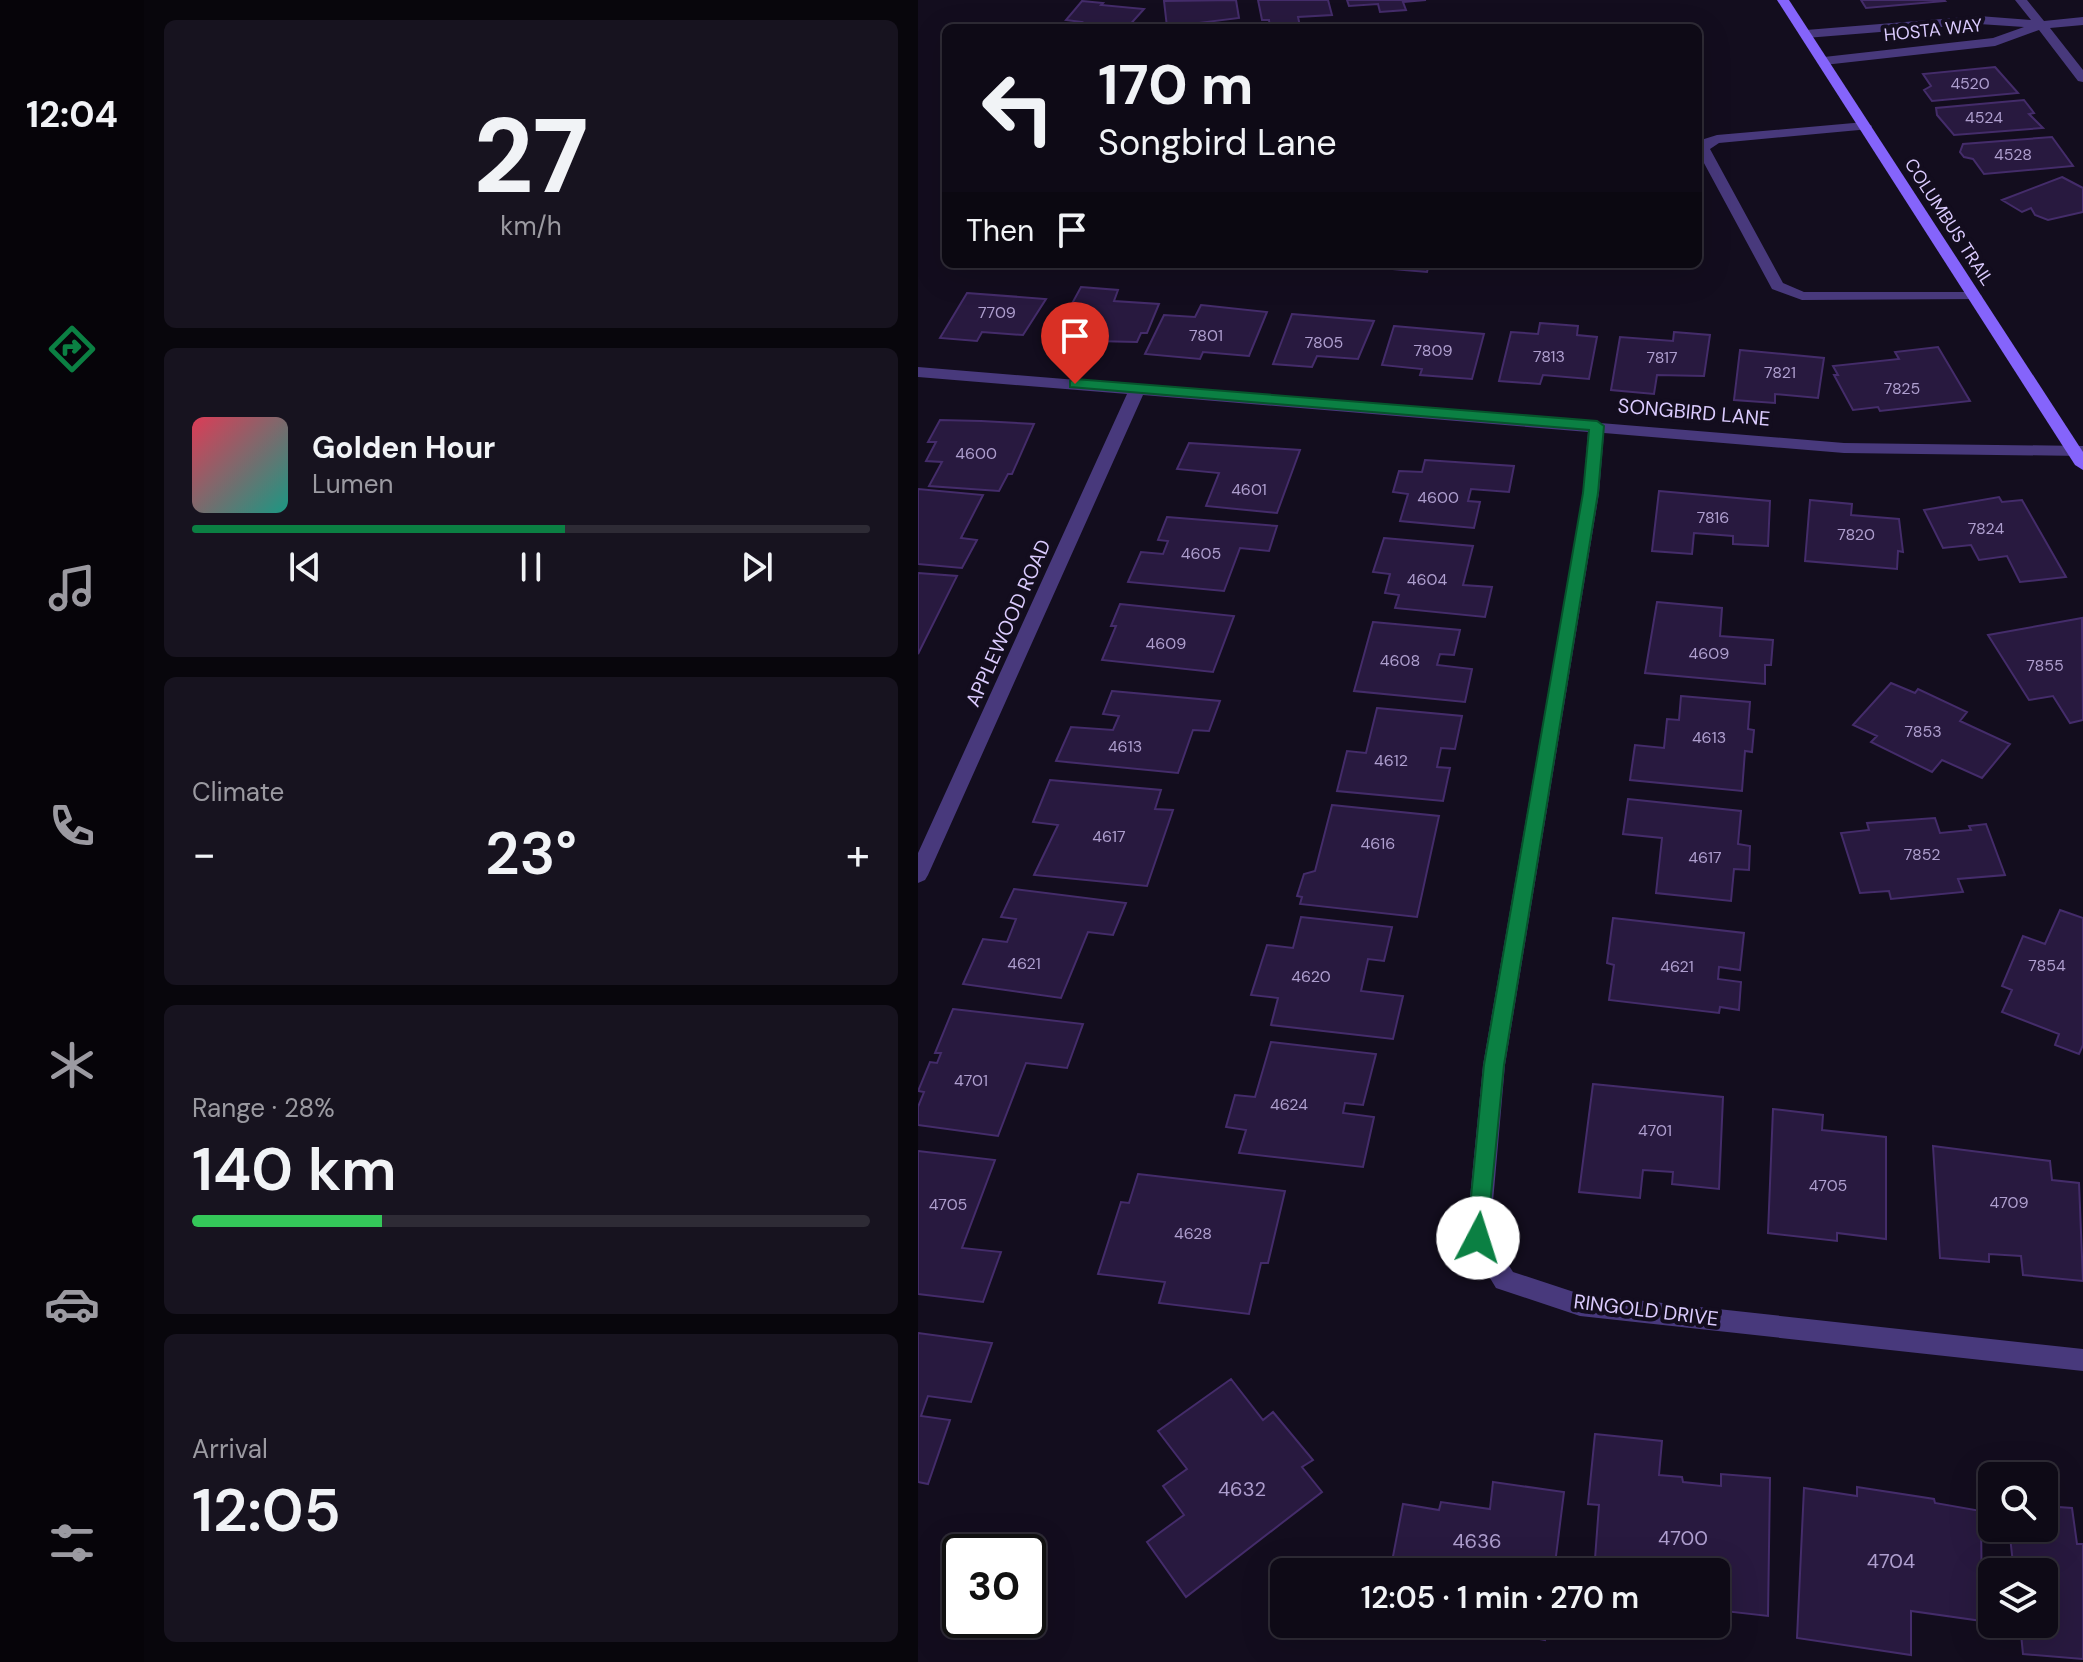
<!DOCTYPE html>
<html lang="en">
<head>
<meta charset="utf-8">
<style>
	:root { --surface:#0e0a16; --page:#17131f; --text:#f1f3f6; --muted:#9b9aa1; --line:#2e2b35; --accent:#0b8043 }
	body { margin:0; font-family:"DM Sans",sans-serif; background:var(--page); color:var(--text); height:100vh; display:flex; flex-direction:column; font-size:30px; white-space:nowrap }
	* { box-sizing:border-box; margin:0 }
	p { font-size:26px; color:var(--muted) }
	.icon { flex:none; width:44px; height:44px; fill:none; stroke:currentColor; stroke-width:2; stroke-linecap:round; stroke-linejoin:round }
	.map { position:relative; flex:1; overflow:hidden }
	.details { display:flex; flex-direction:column; gap:20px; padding:20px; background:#08060c; width:774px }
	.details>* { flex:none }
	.hud { position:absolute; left:24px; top:24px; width:760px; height:244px; border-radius:12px; box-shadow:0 8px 32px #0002,0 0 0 2px var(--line); background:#0e0a16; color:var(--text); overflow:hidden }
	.tools { position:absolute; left:1060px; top:1462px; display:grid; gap:16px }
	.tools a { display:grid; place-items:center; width:80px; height:80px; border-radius:12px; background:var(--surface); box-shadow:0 8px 32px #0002,0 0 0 2px var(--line); font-size:40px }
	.speed { position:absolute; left:24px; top:1534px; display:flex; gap:16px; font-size:40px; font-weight:700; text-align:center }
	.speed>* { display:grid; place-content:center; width:104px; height:104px; border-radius:50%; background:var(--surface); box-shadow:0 8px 32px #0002,0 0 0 2px var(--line); line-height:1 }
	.speed .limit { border:4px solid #111; border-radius:12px; background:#fff; color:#111 }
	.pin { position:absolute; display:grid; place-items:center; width:68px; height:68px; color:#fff; margin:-82px -34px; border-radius:50% 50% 50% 0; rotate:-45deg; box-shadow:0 0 8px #0007 }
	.pin .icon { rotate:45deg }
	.me { position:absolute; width:88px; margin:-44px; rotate:5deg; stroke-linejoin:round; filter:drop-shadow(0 0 6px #0008) }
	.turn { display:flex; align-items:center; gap:28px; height:168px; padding:0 24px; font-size:36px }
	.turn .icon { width:104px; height:104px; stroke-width:2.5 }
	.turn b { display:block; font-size:56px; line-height:68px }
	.then { display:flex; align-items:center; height:76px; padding:0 24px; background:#0003; gap:16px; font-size:30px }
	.big { font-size:60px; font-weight:600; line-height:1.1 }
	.details .widget { flex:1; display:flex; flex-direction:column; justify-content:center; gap:12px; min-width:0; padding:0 28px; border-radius:12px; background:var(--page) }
	.details .dial { align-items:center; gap:0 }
	.dial b { font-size:104px; line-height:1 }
	.song { display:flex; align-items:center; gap:24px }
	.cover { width:96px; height:96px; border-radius:12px; background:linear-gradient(135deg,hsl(350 70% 55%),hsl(170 70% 35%)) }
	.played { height:8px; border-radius:4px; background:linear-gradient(90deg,var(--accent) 55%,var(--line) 55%) }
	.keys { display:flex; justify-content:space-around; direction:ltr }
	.heat { display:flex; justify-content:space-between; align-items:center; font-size:44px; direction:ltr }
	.charge { height:12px; border-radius:6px; background:linear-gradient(90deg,#34c759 28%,var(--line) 0) }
	.trip { position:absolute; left:352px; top:1558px; width:460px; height:80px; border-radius:12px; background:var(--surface); box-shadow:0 8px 32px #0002,0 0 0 2px var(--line); font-weight:600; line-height:80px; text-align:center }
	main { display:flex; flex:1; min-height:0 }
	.dock { display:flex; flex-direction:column; width:144px; justify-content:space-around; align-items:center; background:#060409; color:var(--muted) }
	.dock .icon { width:56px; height:56px }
	.dock .current { color:var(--accent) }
	.dock b { font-size:36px; color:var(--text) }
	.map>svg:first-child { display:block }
	.building { fill:#28193f; stroke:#442c6a; stroke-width:2 }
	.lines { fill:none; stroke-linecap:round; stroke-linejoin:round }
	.lane { fill:#48397c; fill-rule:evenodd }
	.street { fill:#48397c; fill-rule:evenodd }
	.secondary { fill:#8564fb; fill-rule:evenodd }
	.route { fill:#0b8043; stroke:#07532c; stroke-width:2 }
	.labels { text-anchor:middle; stroke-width:8; stroke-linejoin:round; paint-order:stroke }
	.number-label { font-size:16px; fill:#ae9ece }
	.far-street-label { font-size:18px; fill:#dbcbfe; stroke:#130d1e }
	.street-label { font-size:20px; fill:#dbcbfe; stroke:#130d1e }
	.near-number-label { font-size:20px; fill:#ae9ece }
</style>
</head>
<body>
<main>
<nav class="dock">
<b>12:04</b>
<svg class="icon current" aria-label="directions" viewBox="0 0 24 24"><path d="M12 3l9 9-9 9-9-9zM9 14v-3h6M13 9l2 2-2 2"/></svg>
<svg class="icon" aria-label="music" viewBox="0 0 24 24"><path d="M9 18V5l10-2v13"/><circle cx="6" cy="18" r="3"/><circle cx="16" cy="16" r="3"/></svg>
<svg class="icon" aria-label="phone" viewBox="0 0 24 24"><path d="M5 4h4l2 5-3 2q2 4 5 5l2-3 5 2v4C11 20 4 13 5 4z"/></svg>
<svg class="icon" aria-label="climate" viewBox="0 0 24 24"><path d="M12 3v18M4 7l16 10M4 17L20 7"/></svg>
<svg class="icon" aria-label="car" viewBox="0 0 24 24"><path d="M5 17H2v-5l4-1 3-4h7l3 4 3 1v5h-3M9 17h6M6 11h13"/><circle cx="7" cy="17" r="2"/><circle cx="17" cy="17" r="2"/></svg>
<svg class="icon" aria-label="filters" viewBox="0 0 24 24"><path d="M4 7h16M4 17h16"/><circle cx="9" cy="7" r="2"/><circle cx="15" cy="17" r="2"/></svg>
</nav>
<section class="details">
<div class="widget dial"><b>27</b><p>km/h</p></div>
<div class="widget">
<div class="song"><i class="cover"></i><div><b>Golden Hour</b><p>Lumen</p></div></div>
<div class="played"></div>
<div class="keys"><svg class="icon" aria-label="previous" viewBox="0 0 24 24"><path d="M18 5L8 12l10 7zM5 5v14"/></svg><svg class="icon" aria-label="pause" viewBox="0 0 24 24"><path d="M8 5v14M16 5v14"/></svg><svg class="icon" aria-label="next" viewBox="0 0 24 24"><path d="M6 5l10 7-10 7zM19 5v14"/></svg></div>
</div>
<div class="widget"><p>Climate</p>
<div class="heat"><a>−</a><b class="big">23°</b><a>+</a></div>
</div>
<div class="widget"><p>Range · 28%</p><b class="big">140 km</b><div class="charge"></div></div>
<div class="widget"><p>Arrival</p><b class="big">12:05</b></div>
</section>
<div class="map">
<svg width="1165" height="1662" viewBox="0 0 1165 1662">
	<rect width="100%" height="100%" fill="#130d1e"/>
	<path class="building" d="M318,0L321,18L249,27L246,1Z
		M340,0H410L414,15L380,17L382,26L352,28L351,20H344Z
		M429,0H508L485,2L488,10L462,12L460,4L431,6Z
		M943,0H1026L1027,1L948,8Z
		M164,1L185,3L183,5L226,9L209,28H160L164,22L148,20Z
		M1077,67L1100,93L1014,101L1006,90L1013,86L1005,74Z
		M1106,100L1116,113L1111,114L1125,128L1036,135L1019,115L1018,108Z
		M1134,137L1155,166L1066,174L1055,159L1046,157L1042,152L1045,144Z
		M1144,177L1165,188V212L1130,220L1117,215L1113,208L1104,212L1084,200Z
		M463,264H511L509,272L461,268Z
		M163,287L200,290L196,301L241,304L229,333H223L219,342L176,341L172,349L131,346Z
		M49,293L128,299L105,335L64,332L59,341L22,338Z
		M283,305L349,312L331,356L285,352L282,359L227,354L246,315L277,317Z
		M374,314L456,321L440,359L399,356L394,367L355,364Z
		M622,323L660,326L659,335L679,337L671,379L625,375L622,384L581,381L593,332L620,334Z
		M476,326L566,334L554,379L502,375L504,369L464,365Z
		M756,332L792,335L786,376L739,375L736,394L693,390L702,337L755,341Z
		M1020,347L1052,401L962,411L960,407L935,410L916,375H920L915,366L981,359L977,352Z
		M822,350L906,358L900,398L857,394V403L816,400Z
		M22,420L63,421L116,424L94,474H90L81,491L11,486L24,462L8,461L18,442H10Z
		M271,443L382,450L359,513L288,506L301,473L259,469Z
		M507,460L596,466L591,492L553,489L550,501L562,502L556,528L482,521L490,494L475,492L481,471L504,472Z
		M0,489L65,495L43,538L59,540L44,568L0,564Z
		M741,491L852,501L850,546L815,544V536L776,533L774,554L734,551Z
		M1081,497L1084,502L1104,500L1148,577L1102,582L1089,556L1061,560L1053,545L1025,548L1006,510Z
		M892,500L934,504L933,515L981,519L985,552L980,551L979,569L887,561Z
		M249,517L359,526L351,551L322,548L306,591L210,582L223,552L245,554L250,541L240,540Z
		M466,538L555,546L545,585L574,587L567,617L477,608L481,595L467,593L472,574L455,572Z
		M0,573L39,576L0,654Z
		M739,602L804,608L802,636L855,640L853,665H847V684L727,673Z
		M202,604L316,616L295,672L184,660L198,626H193Z
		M1164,618L1165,720L1152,723L1135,696L1111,700L1070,635Z
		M455,622L542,630L536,655L522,654L519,665L554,669L547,702L436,691Z
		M973,683L997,693L1000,689L1049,712L1042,721L1092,744L1064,778L1024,760L1014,772L953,742L959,736L935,725Z
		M194,691L302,701L291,731L275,730L260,773L138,761L153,727L195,730L201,716L185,714Z
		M763,696L832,702L830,729L836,730L834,752L827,751L824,791L712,780L717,745L746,748L749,719L761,720Z
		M459,708L544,716L537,749L523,748L519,767L532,768L525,801L419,791L429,751L448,753Z
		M132,780L243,790L237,809L255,810L229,886L116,875L140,825L115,822Z
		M710,799L823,811L820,844L832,846L831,870L816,869L813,901L738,893L744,838L705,834Z
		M414,805L521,816L499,917L382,904L384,897L379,896L386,874L397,871Z
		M1017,818L1022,833L1053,830L1051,826L1068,824L1087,875L1040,879L1045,892L973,899L971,891L942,893L923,833L951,830L949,823Z
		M96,889L208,903L195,935L170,932L143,998L45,984L65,939L89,942L98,919L83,917Z
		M1142,910L1165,918V1045L1161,1054L1137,1045L1141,1034L1084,1012L1094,990L1084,986L1105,936L1127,944Z
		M383,917L474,927L466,961L450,959L443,991L485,996L475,1039L353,1025L360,998L333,995L349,945L375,948Z
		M695,918L826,933L822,970L801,967L800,979L823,982L821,1010L802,1007L801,1013L691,1000L696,965L689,963Z
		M35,1009L165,1024L149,1068L108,1063L80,1136L0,1125V1107L6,1092L0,1091L12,1062L19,1063L23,1053H17Z
		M353,1042L458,1054L445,1105L427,1103L425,1113L456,1117L445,1167L321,1153L328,1130L308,1127L317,1095L337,1097Z
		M675,1084L805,1097L801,1189L754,1184L755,1172L725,1170L722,1198L661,1192Z
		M855,1109L905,1115L904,1130L968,1137V1239L919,1233V1241L850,1233Z
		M1015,1146L1132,1161L1134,1180L1161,1183L1165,1281L1105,1275L1103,1256L1071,1254V1262L1022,1258Z
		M0,1151L77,1160L44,1248L83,1252L65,1302L0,1294Z
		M220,1174L367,1191L350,1263H343L331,1314L241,1303L247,1282L180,1274L203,1202L211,1203Z
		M0,1333L74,1343L53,1402L10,1396L3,1416L32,1420L10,1484L0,1482Z
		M313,1379L345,1420L355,1412L395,1460L384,1467L404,1492L268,1597L229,1542L266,1515L245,1486L269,1469L240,1431Z
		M677,1434L744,1441L741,1475L764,1477L765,1482L803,1486V1474L852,1478L850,1616L807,1611L806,1635L715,1625L798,1624V1572H676L681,1505L670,1504Z
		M575,1482L646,1492L636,1572H472L485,1504L521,1510L523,1502L572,1509Z
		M939,1487L1016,1499L1017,1503L1063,1511L1064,1621L993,1611V1655L879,1638L886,1488L939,1496Z
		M1126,1506L1154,1508L1159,1544H1165V1659L1105,1654L1102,1624H1126V1572H1096L1091,1528H1126Z
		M495,1624H537L536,1632L494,1625Z
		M542,1624H629L627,1640Z"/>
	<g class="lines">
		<path class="lane" d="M947,122L954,126L952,129L801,143L792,149L865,283L886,292H1057L1064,296L1062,299L884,300L854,289L780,152L783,140L799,135Z"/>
		<path class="street" d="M1097,0H1109L1126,21L1165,17V25L1132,28L1165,70V82L1160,81L1121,30L1077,46L906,65L900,61L906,57L1075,38L1106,27L1061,24L888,38L882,34L888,30L1061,16L1113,20Z
			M0,367L926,443L1165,446V456L926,453L686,433L681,493L587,1065L572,1236L595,1272L662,1294L1165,1349V1371L662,1316L578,1288L552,1245L548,1238L565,1065L665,493L670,432L225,395L10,875L7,880L0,883V853L209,394L0,377Z"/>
		<path class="secondary" d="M859,0H871L1165,452V470L1157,465Z"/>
	</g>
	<path class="route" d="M157,379L679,421L686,426L680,493L586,1065L568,1245H553L549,1238L566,1065L665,493L671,430L152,387V381Z"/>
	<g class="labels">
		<g class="number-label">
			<text x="1052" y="89">4520</text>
			<text x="1066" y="123">4524</text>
			<text x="1095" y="160">4528</text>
			<text x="79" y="318">7709</text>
			<text x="288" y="341">7801</text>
			<text x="406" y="348">7805</text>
			<text x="515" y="356">7809</text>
			<text x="631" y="362">7813</text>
			<text x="744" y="363">7817</text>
			<text x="862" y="378">7821</text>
			<text x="984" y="394">7825</text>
			<text x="58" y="459">4600</text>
			<text x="331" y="495">4601</text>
			<text x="520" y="503">4600</text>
			<text x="795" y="523">7816</text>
			<text x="1068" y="534">7824</text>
			<text x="938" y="540">7820</text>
			<text x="283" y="559">4605</text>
			<text x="509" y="585">4604</text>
			<text x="248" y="649">4609</text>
			<text x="791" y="659">4609</text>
			<text x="482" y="666">4608</text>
			<text x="1127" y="671">7855</text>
			<text x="1005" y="737">7853</text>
			<text x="791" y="743">4613</text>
			<text x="207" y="752">4613</text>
			<text x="473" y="766">4612</text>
			<text x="191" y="842">4617</text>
			<text x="460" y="849">4616</text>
			<text x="1004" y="860">7852</text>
			<text x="787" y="863">4617</text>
			<text x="106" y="969">4621</text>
			<text x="1129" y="971">7854</text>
			<text x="759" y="972">4621</text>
			<text x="393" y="982">4620</text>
			<text x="53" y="1086">4701</text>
			<text x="371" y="1110">4624</text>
			<text x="737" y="1136">4701</text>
			<text x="910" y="1191">4705</text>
			<text x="1091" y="1208">4709</text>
			<text x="30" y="1210">4705</text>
			<text x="275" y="1239">4628</text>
		</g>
		<g class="far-street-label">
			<text transform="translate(1015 30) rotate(-6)" y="6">HOSTA WAY</text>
			<text transform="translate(1031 222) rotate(57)" y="6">COLUMBUS TRAIL</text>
		</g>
		<g class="street-label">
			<text transform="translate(776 412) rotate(5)" y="7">SONGBIRD LANE</text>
			<text transform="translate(90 623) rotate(-66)" y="7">APPLEWOOD ROAD</text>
			<text transform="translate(728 1310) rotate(7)" y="7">RINGOLD DRIVE</text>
		</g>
		<g class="near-number-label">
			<text x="324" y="1496">4632</text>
			<text x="765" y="1545">4700</text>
			<text x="559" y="1548">4636</text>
			<text x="973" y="1568">4704</text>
		</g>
	</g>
</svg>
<div class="tools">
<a><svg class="icon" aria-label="search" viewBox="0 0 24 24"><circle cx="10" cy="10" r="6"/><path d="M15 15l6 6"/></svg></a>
<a><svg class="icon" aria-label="layers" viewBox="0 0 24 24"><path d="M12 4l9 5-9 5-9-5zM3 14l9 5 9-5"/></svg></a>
</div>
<div class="speed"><div class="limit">30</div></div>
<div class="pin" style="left:157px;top:384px;background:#d93025"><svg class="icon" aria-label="arrive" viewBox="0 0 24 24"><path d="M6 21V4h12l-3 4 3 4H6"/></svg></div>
<svg class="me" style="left:560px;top:1238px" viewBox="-20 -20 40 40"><circle r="19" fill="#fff"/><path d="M0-13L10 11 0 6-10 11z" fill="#0b8043"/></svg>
<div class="trip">12:05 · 1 min · 270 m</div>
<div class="hud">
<div class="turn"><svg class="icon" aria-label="left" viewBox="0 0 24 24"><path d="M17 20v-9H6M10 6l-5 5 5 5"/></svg><div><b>170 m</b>Songbird Lane</div></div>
<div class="then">Then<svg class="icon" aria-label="arrive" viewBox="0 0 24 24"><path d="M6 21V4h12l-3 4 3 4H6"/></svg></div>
</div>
</div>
</main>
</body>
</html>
